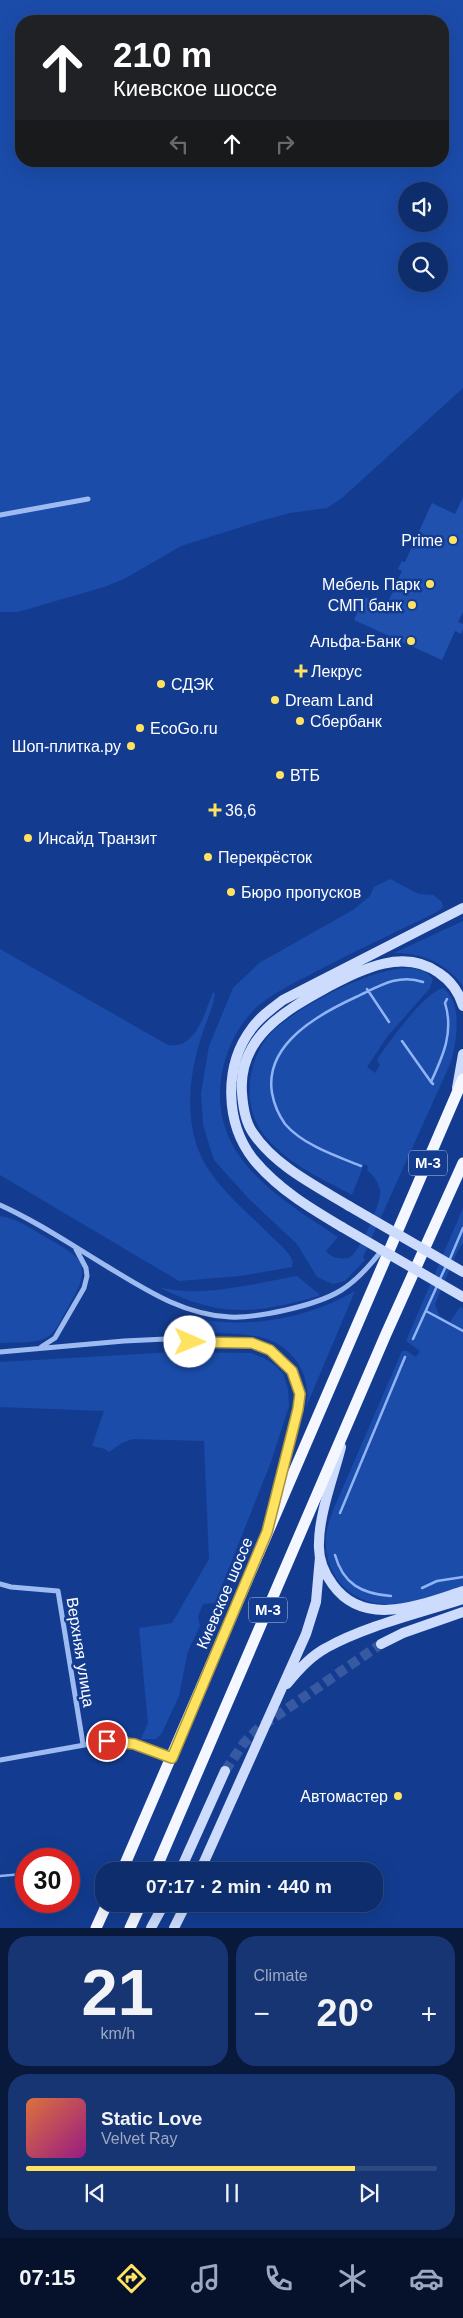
<!DOCTYPE html>
<html lang="en">
<head>
<meta charset="utf-8">
<style>
	:root { --surface:#0e2d6c; --page:#173572; --text:#f1f3f6; --muted:#9ba8c2; --line:#2e497f; --accent:#ffe25f }
	body { margin:0; font-family:Arial,sans-serif; background:var(--page); color:var(--text); height:100vh; display:flex; flex-direction:column; font-size:19px; white-space:nowrap }
	* { box-sizing:border-box; margin:0 }
	p { font-size:16px; color:var(--muted) }
	.icon { flex:none; width:28px; height:28px; fill:none; stroke:currentColor; stroke-width:2; stroke-linecap:round; stroke-linejoin:round }
	.map { position:relative; height:1928px; overflow:hidden }
	.sheet { display:flex; flex-direction:column; gap:8px; padding:8px; background:#08193b; flex:1 }
	.sheet>* { flex:none }
	.banner { position:absolute; left:15px; top:15px; width:434px; height:152px; border-radius:20px; box-shadow:0 5px 20px #0002,0 0 0 1px var(--line); background:#202124; color:#fff; overflow:hidden }
	.buttons { position:absolute; left:398px; top:182px; display:grid; gap:10px }
	.buttons a { display:grid; place-items:center; width:50px; height:50px; border-radius:50%; background:var(--surface); box-shadow:0 5px 20px #0002,0 0 0 1px var(--line); font-size:25px }
	.speed { position:absolute; left:15px; top:1848px; display:flex; gap:10px; font-size:25px; font-weight:700; text-align:center }
	.speed>* { display:grid; place-content:center; width:65px; height:65px; border-radius:50%; background:var(--surface); box-shadow:0 5px 20px #0002,0 0 0 1px var(--line); line-height:1 }
	.speed .limit { border:8px solid #d22; background:#fff; color:#111 }
	.pin { position:absolute; display:grid; place-items:center; width:42px; height:42px; color:#fff; margin:-21px; border:2px solid #fff; border-radius:50%; box-shadow:0 1px 5px #0007 }
	.me { position:absolute; width:55px; margin:-28px; rotate:91deg; stroke-linejoin:round; filter:drop-shadow(0 0 4px #0008) }
	.turn { display:flex; align-items:center; gap:18px; height:105px; padding:0 15px; font-size:22px }
	.turn .icon { width:65px; height:65px; stroke-width:2.5 }
	.turn b { display:block; font-size:35px; line-height:42px }
	.lanes { display:flex; align-items:center; height:48px; padding:0 15px; background:#0003; justify-content:center; gap:25px; direction:ltr }
	.lanes .off { opacity:.35 }
	.big { font-size:38px; font-weight:700; line-height:1.1 }
	.sheet .widget { flex:1; display:flex; flex-direction:column; justify-content:center; gap:8px; min-width:0; padding:0 18px; border-radius:20px; background:var(--page) }
	.sheet .dial { align-items:center; gap:0 }
	.dial b { font-size:65px; line-height:1 }
	.song { display:flex; align-items:center; gap:15px }
	.cover { width:60px; height:60px; border-radius:8px; background:linear-gradient(135deg,hsl(20 70% 55%),hsl(310 70% 35%)) }
	.played { height:5px; border-radius:2px; background:linear-gradient(90deg,var(--accent) 80%,var(--line) 80%) }
	.keys { display:flex; justify-content:space-around; direction:ltr }
	.heat { display:flex; justify-content:space-between; align-items:center; font-size:28px; direction:ltr }
	.sheet .tiles { flex:1; display:grid; gap:8px; grid-template-columns:1fr 1fr }
	.widget:last-child { grid-column:span 2 }
	.trip { position:absolute; left:95px; top:1862px; width:288px; height:50px; border-radius:20px; background:var(--surface); box-shadow:0 5px 20px #0002,0 0 0 1px var(--line); font-weight:700; line-height:50px; text-align:center }
	.tabs { display:flex; height:80px; justify-content:space-around; align-items:center; background:#06122b; color:var(--muted) }
	.tabs .icon { width:35px; height:35px }
	.tabs .on { color:var(--accent) }
	.tabs b { font-size:22px; color:var(--text) }
	.map>svg:first-child { display:block }
	.green { fill:#1b4caa; fill-rule:evenodd }
	.lines { fill:none; stroke-linecap:round; stroke-linejoin:round }
	.stream { stroke:#90b4f5; stroke-width:2.5 }
	.building { fill:#2151af }
	.secondary-tunnel { stroke:#3659a1; stroke-width:10; stroke-dasharray:10 5; stroke-linecap:butt }
	.minor { stroke:#9ebbf1; stroke-width:5 }
	.secondary { stroke:#cddcfc; stroke-width:10 }
	.trunk { stroke:#f4f7ff; stroke-width:11 }
	.secondary-bridge { stroke:#cddcfc; stroke-width:10 }
	.route-casing { stroke:#a6933e; stroke-width:12 }
	.route { stroke:#ffe25f; stroke-width:9 }
	.poi-dot { fill:#ffe25f; stroke:#133c90; stroke-width:2 }
	.labels { text-anchor:middle; stroke-width:5; stroke-linejoin:round; paint-order:stroke }
	.shield { fill:#133c90; stroke:#b8c4de; stroke-width:1 }
	.shield-label { font-size:15px; font-weight:bold; fill:#fff }
	.poi-label { font-size:16px; fill:#fff; stroke:#133c90; text-anchor:start }
	.street-label { font-size:16px; fill:#fff; stroke:#133c90 }
</style>
</head>
<body>
<div class="map">
<svg width="463" height="1928" viewBox="0 0 463 1928">
	<rect width="100%" height="100%" fill="#133c90"/>
	<path class="green" d="M0,0H463V388L342,498L327,508L290,513L260,521L181,546L124,579L104,587L18,612H0ZM21,21H442V161H21ZM406,191H439V224H406ZM406,251H439V284H406Z
		M390,879L419,894L433,895L442,902L443,907L437,912C398,931 359,949 321,969C300,980 278,990 259,1005C239,1023 227,1047 222,1073C207,1157 279,1198 338,1237L326,1251C332,1259 341,1259 349,1258C360,1252 382,1202 380,1190C378,1181 373,1175 367,1170L368,1166L364,1164L352,1195C321,1178 286,1163 264,1135C241,1106 247,1060 271,1033C292,1010 408,942 433,979L430,988L387,1037L367,1067L375,1073L380,1065L377,1060C387,1044 425,992 443,988C463,1003 457,1040 451,1062L363,1257L365,1260L345,1281L333,1284L317,1277L297,1244L249,1199L214,1160L203,1125L201,1093L209,1046L233,988L259,963L353,910L370,896L374,887Z
		M463,921V986C446,963 423,953 394,953Z
		M0,949L168,1045C196,1050 205,1012 213,992L215,994C213,1009 204,1026 200,1041C188,1080 184,1127 205,1164C221,1191 247,1212 269,1234C276,1241 285,1248 290,1256C293,1260 293,1263 292,1267L241,1276L179,1281L0,1175Z
		M463,1208V1243L457,1252L435,1304L439,1315L450,1322L460,1307L463,1309V1586C440,1593 417,1603 392,1604C358,1606 330,1584 326,1549C324,1535 329,1521 334,1508L402,1351H407L416,1357L420,1351L406,1341Z
		M0,1216C16,1218 28,1227 42,1235C82,1258 95,1262 68,1307C62,1317 57,1332 46,1338C34,1344 13,1342 0,1343Z
		M297,1276L319,1294V1296C254,1314 220,1318 159,1287C201,1299 255,1283 297,1276Z
		M355,1291L306,1407C313,1375 292,1344 260,1337C238,1332 213,1334 190,1331L192,1317C242,1331 310,1318 355,1291Z
		M175,1352L251,1353L264,1358L276,1366L283,1374L288,1389L289,1406L271,1462L215,1603L203,1604L198,1617L200,1626L188,1651L179,1696L162,1733L156,1739H141L148,1723L139,1628L172,1623L209,1559L204,1441L133,1439L122,1443L109,1452L105,1449L92,1446L104,1411L0,1407V1362Z"/>
	<g class="lines">
		<path class="stream" d="M367,989L389,1022
			M402,1041L431,1082
			M433,1084L431,1082C443,1056 454,1032 445,1003L447,999
			M361,1166C336,1156 303,1145 285,1124C278,1114 274,1104 272,1093C264,1044 319,1014 356,997C378,987 398,973 423,982
			M449,1261L463,1228
			M439,1281L446,1266
			M426,1311L463,1331
			M413,1339L437,1286
			M340,1513L405,1357
			M335,1555C343,1584 362,1594 391,1596
			M422,1588L437,1581L463,1577
			M0,1876L23,1874"/>
	</g>
	<path class="building" d="M463,497V612L458,622L463,624V629L461,634L455,631L442,660L354,620L364,597L386,607L402,571L398,569L402,561L405,562L432,503L455,514Z"/>
	<g class="lines">
		<path class="secondary-tunnel" d="M225,1771L244,1743L259,1728L381,1644"/>
		<path class="minor" d="M0,515L88,499
			M0,1205C38,1222 73,1246 108,1267C146,1290 184,1315 230,1317C248,1318 268,1314 286,1310C334,1299 352,1289 382,1250
			M41,1347L55,1338L84,1288L87,1276L86,1268L76,1249
			M0,1352L124,1341L166,1339L252,1343L270,1350L292,1371L300,1394L273,1508
			M0,1584L11,1587L58,1591L83,1744
			M0,1760L107,1741L134,1744L170,1757"/>
		<path class="secondary" d="M457,1088L463,1054
			M349,1206C316,1186 275,1166 253,1133C245,1122 243,1107 242,1093C238,1038 284,1011 326,988C361,970 403,947 439,973C451,981 459,992 463,1006
			M342,1227C310,1208 278,1189 254,1160C225,1124 223,1066 252,1028C260,1017 271,1009 283,1000L463,908
			M341,1447C334,1475 319,1514 319,1543C318,1558 324,1573 333,1585C365,1629 422,1604 463,1591
			M381,1644L403,1633L463,1612
			M287,1684C298,1670 311,1656 326,1648C365,1626 420,1613 463,1599
			M180,1871L225,1771
			M200,1871L306,1634L316,1602L320,1557
			M151,1928L164,1904
			M174,1928L186,1904"/>
		<path class="trunk" d="M122,1871L463,1079
			M155,1871L386,1334L463,1163
			M96,1928L107,1904
			M130,1928L141,1904"/>
		<path class="secondary-bridge" d="M349,1206L463,1272
			M342,1227L463,1297"/>
	</g>
	<g class="lines">
		<defs>
			<path id="route" d="M107,1741L134,1744L172,1758L267,1532L298,1409L300,1394L292,1371L270,1350L252,1343L190,1342"/>
		</defs>
		<use href="#route" class="route-casing"/>
		<use href="#route" class="route"/>
	</g>
	<g class="poi-dot">
		<circle cx="453" cy="540" r="5"/>
		<circle cx="430" cy="584" r="5"/>
		<circle cx="412" cy="605" r="5"/>
		<circle cx="411" cy="641" r="5"/>
		<path d="M298.5 663.5h5v5h5v5h-5v5h-5v-5h-5v-5h5z"/>
		<circle cx="161" cy="684" r="5"/>
		<circle cx="275" cy="700" r="5"/>
		<circle cx="300" cy="721" r="5"/>
		<circle cx="140" cy="728" r="5"/>
		<circle cx="131" cy="746" r="5"/>
		<circle cx="280" cy="775" r="5"/>
		<path d="M212.5 802.5h5v5h5v5h-5v5h-5v-5h-5v-5h5z"/>
		<circle cx="28" cy="838" r="5"/>
		<circle cx="208" cy="857" r="5"/>
		<circle cx="231" cy="892" r="5"/>
		<circle cx="398" cy="1796" r="5"/>
	</g>
	<g class="labels">
		<g class="shield">
			<rect x="409" y="1150.5" width="38" height="25" rx="4"/>
			<rect x="249" y="1597.5" width="38" height="25" rx="4"/>
		</g>
		<g class="shield-label">
			<text x="428" y="1168">М-3</text>
			<text x="268" y="1615">М-3</text>
		</g>
		<g class="poi-label">
			<text x="443" y="546" text-anchor="end">Prime</text>
			<text x="420" y="590" text-anchor="end">Мебель Парк</text>
			<text x="402" y="611" text-anchor="end">СМП банк</text>
			<text x="401" y="647" text-anchor="end">Альфа-Банк</text>
			<text x="311" y="677">Лекрус</text>
			<text x="171" y="690">СДЭК</text>
			<text x="285" y="706">Dream Land</text>
			<text x="310" y="727">Сбербанк</text>
			<text x="150" y="734">EcoGo.ru</text>
			<text x="121" y="752" text-anchor="end">Шоп-плитка.ру</text>
			<text x="290" y="781">ВТБ</text>
			<text x="225" y="816">36,6</text>
			<text x="38" y="844">Инсайд Транзит</text>
			<text x="218" y="863">Перекрёсток</text>
			<text x="241" y="898">Бюро пропусков</text>
			<text x="388" y="1802" text-anchor="end">Автомастер</text>
		</g>
		<g class="street-label">
			<text transform="translate(224 1593) rotate(-67)" y="6">Киевское шоссе</text>
			<text transform="translate(81 1652) rotate(81)" y="6">Верхняя улица</text>
		</g>
	</g>
</svg>
<div class="buttons">
<a><svg class="icon" aria-label="sound" viewBox="0 0 24 24"><path d="M4 9h4l5-4v14l-5-4H4zM17 9q2 3 0 6"/></svg></a>
<a><svg class="icon" aria-label="search" viewBox="0 0 24 24"><circle cx="10" cy="10" r="6"/><path d="M15 15l6 6"/></svg></a>
</div>
<div class="speed"><div class="limit">30</div></div>
<div class="pin" style="left:107px;top:1741px;background:#d93025"><svg class="icon" aria-label="arrive" viewBox="0 0 24 24"><path d="M6 21V4h12l-3 4 3 4H6"/></svg></div>
<svg class="me" style="left:190px;top:1342px" viewBox="-20 -20 40 40"><circle r="19" fill="#fff"/><path d="M0-13L10 11 0 6-10 11z" fill="#ffe25f"/></svg>
<div class="trip">07:17 · 2 min · 440 m</div>
<div class="banner">
<div class="turn"><svg class="icon" aria-label="ahead" viewBox="0 0 24 24"><path d="M12 20V5M6 11l6-6 6 6"/></svg><div><b>210 m</b>Киевское шоссе</div></div>
<div class="lanes"><svg class="icon off" aria-label="left" viewBox="0 0 24 24"><path d="M17 20v-9H6M10 6l-5 5 5 5"/></svg><svg class="icon" aria-label="ahead" viewBox="0 0 24 24"><path d="M12 20V5M6 11l6-6 6 6"/></svg><svg class="icon off" aria-label="right" viewBox="0 0 24 24"><path d="M7 20v-9h11M14 6l5 5-5 5"/></svg></div>
</div>
</div>
<section class="sheet">
<div class="tiles">
<div class="widget dial"><b>21</b><p>km/h</p></div>
<div class="widget"><p>Climate</p>
<div class="heat"><a>−</a><b class="big">20°</b><a>+</a></div>
</div>
<div class="widget">
<div class="song"><i class="cover"></i><div><b>Static Love</b><p>Velvet Ray</p></div></div>
<div class="played"></div>
<div class="keys"><svg class="icon" aria-label="previous" viewBox="0 0 24 24"><path d="M18 5L8 12l10 7zM5 5v14"/></svg><svg class="icon" aria-label="pause" viewBox="0 0 24 24"><path d="M8 5v14M16 5v14"/></svg><svg class="icon" aria-label="next" viewBox="0 0 24 24"><path d="M6 5l10 7-10 7zM19 5v14"/></svg></div>
</div>
</div>
</section>
<nav class="tabs">
<b>07:15</b>
<svg class="icon on" aria-label="directions" viewBox="0 0 24 24"><path d="M12 3l9 9-9 9-9-9zM9 14v-3h6M13 9l2 2-2 2"/></svg>
<svg class="icon" aria-label="music" viewBox="0 0 24 24"><path d="M9 18V5l10-2v13"/><circle cx="6" cy="18" r="3"/><circle cx="16" cy="16" r="3"/></svg>
<svg class="icon" aria-label="phone" viewBox="0 0 24 24"><path d="M5 4h4l2 5-3 2q2 4 5 5l2-3 5 2v4C11 20 4 13 5 4z"/></svg>
<svg class="icon" aria-label="climate" viewBox="0 0 24 24"><path d="M12 3v18M4 7l16 10M4 17L20 7"/></svg>
<svg class="icon" aria-label="car" viewBox="0 0 24 24"><path d="M5 17H2v-5l4-1 3-4h7l3 4 3 1v5h-3M9 17h6M6 11h13"/><circle cx="7" cy="17" r="2"/><circle cx="17" cy="17" r="2"/></svg>
</nav>
</body>
</html>
